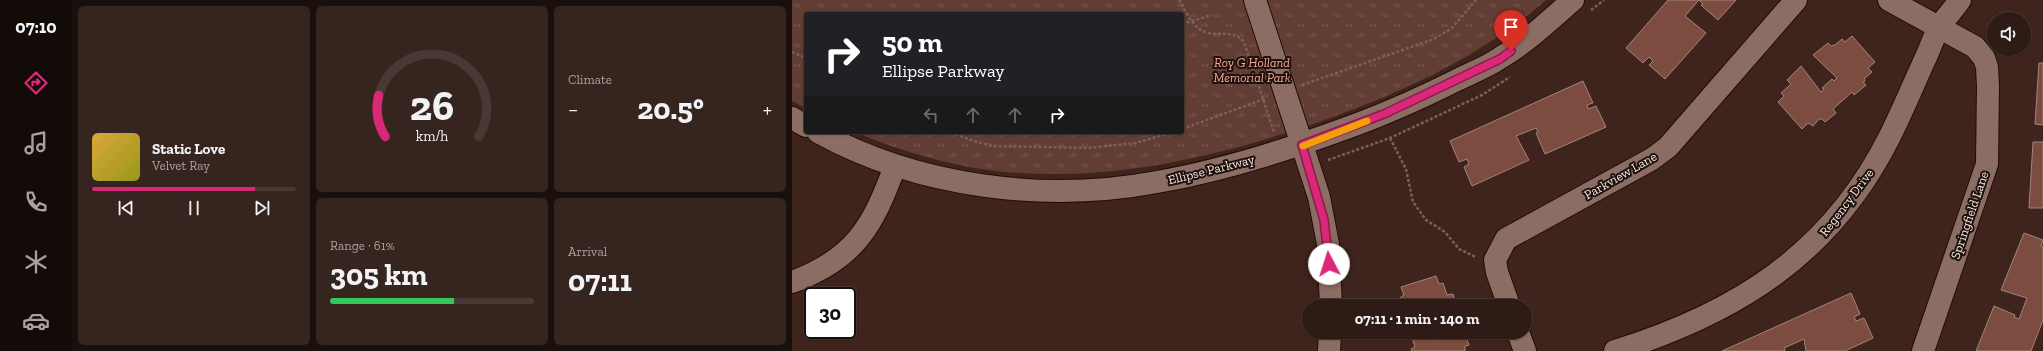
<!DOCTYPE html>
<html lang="en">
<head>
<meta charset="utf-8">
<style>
	:root { --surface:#2e1b15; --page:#36241e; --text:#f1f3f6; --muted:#a7a1a0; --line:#493934; --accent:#db2777 }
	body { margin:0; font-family:"Zilla Slab",serif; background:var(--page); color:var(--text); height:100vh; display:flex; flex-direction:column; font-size:15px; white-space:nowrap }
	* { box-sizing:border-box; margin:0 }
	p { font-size:13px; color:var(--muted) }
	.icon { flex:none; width:22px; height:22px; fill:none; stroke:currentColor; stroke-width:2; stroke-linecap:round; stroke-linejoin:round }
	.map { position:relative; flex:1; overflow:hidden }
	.details { display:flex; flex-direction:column; gap:6px; padding:6px; background:#190f0c; width:720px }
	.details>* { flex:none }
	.banner { position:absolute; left:12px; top:12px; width:380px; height:122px; border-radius:4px; box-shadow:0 1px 3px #0004,0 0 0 1px var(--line); background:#202124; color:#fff; overflow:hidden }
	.buttons { position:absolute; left:1195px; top:12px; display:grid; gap:8px }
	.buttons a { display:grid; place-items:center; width:44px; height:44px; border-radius:50%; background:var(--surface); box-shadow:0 1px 3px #0004,0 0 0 1px var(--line); font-size:20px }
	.speed { position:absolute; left:12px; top:287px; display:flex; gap:8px; font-size:20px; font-weight:700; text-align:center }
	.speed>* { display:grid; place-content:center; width:52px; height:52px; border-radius:50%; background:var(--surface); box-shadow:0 1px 3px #0004,0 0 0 1px var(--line); line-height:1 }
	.speed .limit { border:2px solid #111; border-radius:6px; background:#fff; color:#111 }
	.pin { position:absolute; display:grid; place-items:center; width:34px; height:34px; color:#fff; margin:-41px -17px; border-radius:50% 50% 50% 0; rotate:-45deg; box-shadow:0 0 4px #0007 }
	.pin .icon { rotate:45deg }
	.me { position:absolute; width:44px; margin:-22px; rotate:355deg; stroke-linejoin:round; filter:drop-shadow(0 0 3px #0008) }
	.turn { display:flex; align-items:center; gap:14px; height:84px; padding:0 12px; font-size:18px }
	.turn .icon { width:52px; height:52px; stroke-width:2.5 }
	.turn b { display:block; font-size:28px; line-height:34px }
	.lanes { display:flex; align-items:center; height:38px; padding:0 12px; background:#0003; justify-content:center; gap:20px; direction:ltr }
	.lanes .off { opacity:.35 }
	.big { font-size:30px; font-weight:700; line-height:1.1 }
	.details .widget { flex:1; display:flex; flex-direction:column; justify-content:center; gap:6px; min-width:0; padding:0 14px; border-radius:6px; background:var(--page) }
	.details .dial { align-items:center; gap:0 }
	.dial svg { height:104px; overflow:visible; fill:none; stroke:var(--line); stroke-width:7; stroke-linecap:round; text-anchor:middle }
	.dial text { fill:var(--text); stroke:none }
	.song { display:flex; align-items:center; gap:12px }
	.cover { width:48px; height:48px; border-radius:6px; background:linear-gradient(135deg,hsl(40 70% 55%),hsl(60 70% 35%)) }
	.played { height:4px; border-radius:2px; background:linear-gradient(90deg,var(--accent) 80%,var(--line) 80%) }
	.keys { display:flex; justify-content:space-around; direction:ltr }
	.heat { display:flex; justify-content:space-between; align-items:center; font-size:22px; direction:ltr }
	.charge { height:6px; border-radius:3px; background:linear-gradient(90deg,#34c759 61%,var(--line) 0) }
	.details .tiles { flex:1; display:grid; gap:6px; grid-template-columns:repeat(3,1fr) }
	.widget:first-child { grid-row:span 2 }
	.trip { position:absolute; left:510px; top:299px; width:230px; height:40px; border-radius:20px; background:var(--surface); box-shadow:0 1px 3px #0004,0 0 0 1px var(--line); font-weight:700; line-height:40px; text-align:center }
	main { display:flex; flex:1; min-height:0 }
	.tabs { display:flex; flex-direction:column; width:72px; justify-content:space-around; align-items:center; background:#120b08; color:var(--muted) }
	.tabs .icon { width:28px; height:28px }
	.tabs .active { color:var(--accent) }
	.tabs b { font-size:18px; color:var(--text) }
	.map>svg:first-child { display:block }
	.park { fill:url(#park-tufts) }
	.building { fill:#7b4c3f; stroke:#a5847b }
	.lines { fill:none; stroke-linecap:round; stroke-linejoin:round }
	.minor-casing { stroke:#240c06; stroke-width:24 }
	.path { stroke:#79615a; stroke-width:2.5; stroke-dasharray:3 2; stroke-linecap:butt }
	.minor { stroke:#8c6d64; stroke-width:22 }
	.route-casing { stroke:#8e194d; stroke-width:10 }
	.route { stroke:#db2777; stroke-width:7 }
	.slow { stroke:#f59e0b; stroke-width:7 }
	.labels { text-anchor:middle; stroke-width:4; stroke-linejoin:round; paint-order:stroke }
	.park-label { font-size:13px; font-style:italic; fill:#f8a994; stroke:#1c100d }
	.street-label { font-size:13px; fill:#f8e6e0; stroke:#1c100d }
</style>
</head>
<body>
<main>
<nav class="tabs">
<b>07:10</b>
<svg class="icon active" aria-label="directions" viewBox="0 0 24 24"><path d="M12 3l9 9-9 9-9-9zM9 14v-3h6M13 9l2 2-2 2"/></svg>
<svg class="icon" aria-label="music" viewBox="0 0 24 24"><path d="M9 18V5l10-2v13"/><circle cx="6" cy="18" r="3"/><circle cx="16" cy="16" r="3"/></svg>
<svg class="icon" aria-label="phone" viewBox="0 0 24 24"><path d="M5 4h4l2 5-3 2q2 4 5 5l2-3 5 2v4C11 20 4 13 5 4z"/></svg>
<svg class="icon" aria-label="climate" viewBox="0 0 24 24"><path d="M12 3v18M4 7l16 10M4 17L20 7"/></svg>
<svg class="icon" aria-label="car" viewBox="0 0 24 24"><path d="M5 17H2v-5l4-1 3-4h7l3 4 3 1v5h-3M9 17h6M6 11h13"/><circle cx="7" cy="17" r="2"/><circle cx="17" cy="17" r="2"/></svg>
</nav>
<section class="details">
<div class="tiles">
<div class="widget">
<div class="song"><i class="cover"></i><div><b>Static Love</b><p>Velvet Ray</p></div></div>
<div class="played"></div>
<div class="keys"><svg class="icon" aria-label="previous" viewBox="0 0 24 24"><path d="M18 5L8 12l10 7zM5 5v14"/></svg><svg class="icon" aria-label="pause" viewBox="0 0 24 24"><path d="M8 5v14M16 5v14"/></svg><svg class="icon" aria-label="next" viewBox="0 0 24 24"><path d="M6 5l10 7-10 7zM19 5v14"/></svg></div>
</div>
<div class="widget dial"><svg viewBox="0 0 100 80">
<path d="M14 69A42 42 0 1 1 86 69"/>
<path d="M14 69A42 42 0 0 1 9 37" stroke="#db2777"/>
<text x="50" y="56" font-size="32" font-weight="700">26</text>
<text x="50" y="72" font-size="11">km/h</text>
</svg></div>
<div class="widget"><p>Climate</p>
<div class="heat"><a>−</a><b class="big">20.5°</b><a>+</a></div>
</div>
<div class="widget"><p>Range · 61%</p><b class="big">305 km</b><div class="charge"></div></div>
<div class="widget"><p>Arrival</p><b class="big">07:11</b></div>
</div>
</section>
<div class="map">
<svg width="1251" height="351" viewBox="0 0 1251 351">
	<defs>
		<pattern id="park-tufts" width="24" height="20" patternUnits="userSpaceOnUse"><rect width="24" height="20" fill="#613d33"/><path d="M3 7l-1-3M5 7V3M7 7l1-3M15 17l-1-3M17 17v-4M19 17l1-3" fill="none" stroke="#785950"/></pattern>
	</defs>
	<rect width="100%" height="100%" fill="#3e241c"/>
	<path class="park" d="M0,0H754C684,61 598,98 510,128C418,158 324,179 227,173C170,170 114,153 62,132H390V14H14V108L0,101Z"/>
	<path class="building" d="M876,0H907L893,16L914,33L873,79L857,65L861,61L857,57L851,63L834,48Z
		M907,0H944L926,20L909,5L911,4Z
		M1060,36L1083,62L1076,68L1080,72L1072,79L1073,81L1071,82L1074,85L1062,95L1060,92L1041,109L1044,113L1033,122L1030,119H1027L1021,126L1016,123L1010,129L986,102L992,96L989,93L999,84L995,80L1009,66L1029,92L1032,89L1030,88L1040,79L1042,81L1045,78L1021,55L1036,43L1039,46L1043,45L1050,39L1053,42Z
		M1247,63H1251V125L1243,124Z
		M791,81L801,103L795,105L796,109L804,106L814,127L753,154L744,133L746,132L744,128L724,136L737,160L680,186L672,167L677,164L675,159L667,162L658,141Z
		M1241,142H1251V208H1237Z
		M1232,233L1251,240L1249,246L1251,247V320L1239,351H1184L1202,306L1223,315L1222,317L1227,319L1235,298L1209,290Z
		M644,276L647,284L651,283L655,295L661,294L664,306H611L608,298L612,295L609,287Z
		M1059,293L1068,314L1062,317L1064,321L1072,318L1081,338L1053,351H1014L1012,339L992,348L993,351H930Z
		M618,332H642L643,334L640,335L642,340L661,332H674L673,334L677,345L673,346V351H620L619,349L623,347Z"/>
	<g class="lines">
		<defs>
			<path id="minor" d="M463,0L527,197L536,244L539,306
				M1097,0L1183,47L1192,58L1195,67L1196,86L1195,164L1131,351
				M0,118L14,126
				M26,132C126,187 253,203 365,182C428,171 489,152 549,130C589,116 627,99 665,80C679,73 695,67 708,58C735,42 758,20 781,0
				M0,282C63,259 81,226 103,166
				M717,306L705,272L703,260L714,239L860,159L876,147L1004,0
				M726,332L733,351
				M537,351L538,332
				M823,351C945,313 1039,254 1098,136C1111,110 1122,83 1134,57C1139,47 1142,35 1148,26C1154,17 1162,9 1168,0"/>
		</defs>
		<use href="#minor" class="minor-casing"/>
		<path class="path" d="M387,0C393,10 399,24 409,30C423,39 440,27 452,42L482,132
			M799,10L812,0
			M390,24L420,15
			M0,52L14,58
			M510,85L642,39L660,28L684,0
			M390,129L475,98
			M159,132L181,141L202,146L296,148L343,143L382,132
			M598,138L614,169L621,202L634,220L653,232L667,249L684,257
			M536,160L598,138L690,95L718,77"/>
		<use href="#minor" class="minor"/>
	</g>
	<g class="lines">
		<defs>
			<path id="route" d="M537,264L532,220L510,145L592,114L708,59L719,51"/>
		</defs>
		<use href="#route" class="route-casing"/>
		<use href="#route" class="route"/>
		<path class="slow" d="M511,146L575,121"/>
	</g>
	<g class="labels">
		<g class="park-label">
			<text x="460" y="67">Roy G Holland<tspan x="460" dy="15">Memorial Park</tspan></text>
		</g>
		<g class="street-label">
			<text transform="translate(419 169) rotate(-14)" y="5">Ellipse Parkway</text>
			<text transform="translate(828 175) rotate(-30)" y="5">Parkview Lane</text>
			<text transform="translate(1054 202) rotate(-53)" y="5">Regency Drive</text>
			<text transform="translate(1177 215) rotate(-71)" y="5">Springfield Lane</text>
		</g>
	</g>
</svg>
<div class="buttons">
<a><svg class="icon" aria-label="sound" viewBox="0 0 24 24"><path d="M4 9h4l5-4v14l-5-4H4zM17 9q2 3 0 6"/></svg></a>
</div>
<div class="speed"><div class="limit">30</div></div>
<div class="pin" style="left:719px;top:51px;background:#d93025"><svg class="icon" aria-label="arrive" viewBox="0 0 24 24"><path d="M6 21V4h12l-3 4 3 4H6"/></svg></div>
<svg class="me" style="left:537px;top:264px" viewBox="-20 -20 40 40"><circle r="19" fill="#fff"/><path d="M0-13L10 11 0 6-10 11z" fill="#db2777"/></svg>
<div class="trip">07:11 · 1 min · 140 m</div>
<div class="banner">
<div class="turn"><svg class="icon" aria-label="right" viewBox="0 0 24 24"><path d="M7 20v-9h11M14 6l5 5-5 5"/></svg><div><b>50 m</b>Ellipse Parkway</div></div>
<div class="lanes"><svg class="icon off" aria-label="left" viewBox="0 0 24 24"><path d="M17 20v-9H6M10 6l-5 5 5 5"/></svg><svg class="icon off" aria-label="ahead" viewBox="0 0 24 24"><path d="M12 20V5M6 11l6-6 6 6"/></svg><svg class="icon off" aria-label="ahead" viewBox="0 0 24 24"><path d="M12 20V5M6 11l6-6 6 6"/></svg><svg class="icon" aria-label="right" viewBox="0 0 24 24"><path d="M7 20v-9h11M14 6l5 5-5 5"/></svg></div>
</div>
</div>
</main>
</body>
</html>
